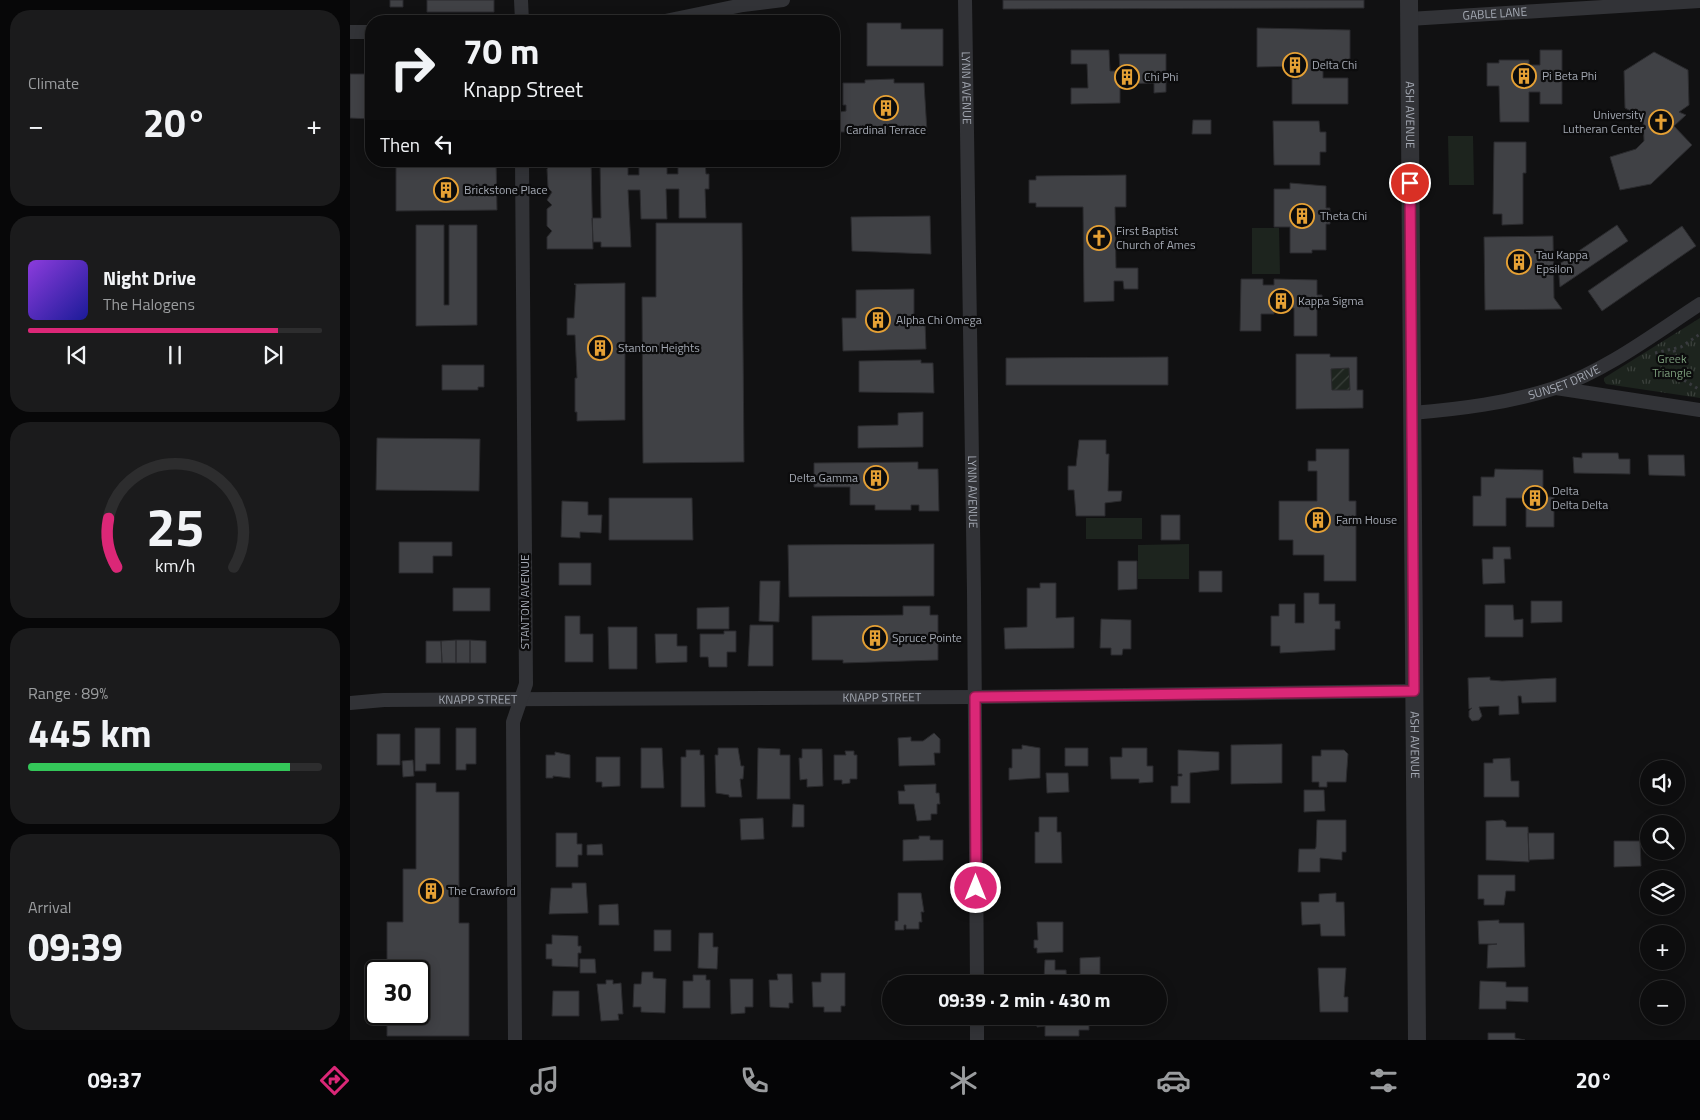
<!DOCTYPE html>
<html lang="en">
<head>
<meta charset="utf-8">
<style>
	:root { --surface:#0d0d0e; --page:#1b1b1c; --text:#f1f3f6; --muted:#9a9c9e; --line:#2d2d2e; --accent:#db2777 }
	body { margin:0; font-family:"Titillium Web",sans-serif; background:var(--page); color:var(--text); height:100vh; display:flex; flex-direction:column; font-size:19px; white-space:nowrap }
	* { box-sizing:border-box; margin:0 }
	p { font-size:16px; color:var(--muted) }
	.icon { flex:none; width:28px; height:28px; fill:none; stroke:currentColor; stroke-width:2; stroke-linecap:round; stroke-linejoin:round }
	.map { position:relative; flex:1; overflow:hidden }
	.drawer { display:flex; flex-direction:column; gap:10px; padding:10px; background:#070708; width:350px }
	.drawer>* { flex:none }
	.guide { position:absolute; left:15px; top:15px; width:475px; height:152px; border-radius:20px; box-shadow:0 2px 12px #0003,0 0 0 1px var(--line); background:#0d0d0e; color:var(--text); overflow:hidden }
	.controls { position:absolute; left:1290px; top:760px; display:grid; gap:10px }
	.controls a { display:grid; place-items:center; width:45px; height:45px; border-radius:50%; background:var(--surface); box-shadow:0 2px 12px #0003,0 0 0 1px var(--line); font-size:25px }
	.speed { position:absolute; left:15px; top:960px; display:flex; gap:10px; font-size:25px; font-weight:700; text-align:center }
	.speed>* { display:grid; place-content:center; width:65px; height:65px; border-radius:50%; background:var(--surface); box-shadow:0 2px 12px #0003,0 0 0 1px var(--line); line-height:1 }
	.speed .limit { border:2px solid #111; border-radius:8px; background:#fff; color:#111 }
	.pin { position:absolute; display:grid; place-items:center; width:42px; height:42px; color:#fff; margin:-21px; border:2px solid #fff; border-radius:50%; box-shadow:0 1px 5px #0007 }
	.me { position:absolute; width:55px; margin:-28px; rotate:0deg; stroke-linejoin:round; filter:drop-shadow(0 0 4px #0008) }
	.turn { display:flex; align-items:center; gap:18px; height:105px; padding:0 15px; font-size:22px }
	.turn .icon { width:65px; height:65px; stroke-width:2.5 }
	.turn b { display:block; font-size:35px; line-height:42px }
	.then { display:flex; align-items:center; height:48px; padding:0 15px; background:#0003; gap:10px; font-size:19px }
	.big { font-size:38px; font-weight:700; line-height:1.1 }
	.drawer .widget { flex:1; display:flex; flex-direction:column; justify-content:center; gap:8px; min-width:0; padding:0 18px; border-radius:20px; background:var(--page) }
	.drawer .dial { align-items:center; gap:0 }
	.dial svg { height:130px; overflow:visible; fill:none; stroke:var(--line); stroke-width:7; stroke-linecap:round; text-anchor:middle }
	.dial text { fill:var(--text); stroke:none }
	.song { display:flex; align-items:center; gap:15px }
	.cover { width:60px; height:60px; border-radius:8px; background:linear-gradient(135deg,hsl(270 70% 55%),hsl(240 70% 35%)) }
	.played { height:5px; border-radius:2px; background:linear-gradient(90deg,var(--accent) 85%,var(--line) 85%) }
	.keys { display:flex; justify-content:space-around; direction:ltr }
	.heat { display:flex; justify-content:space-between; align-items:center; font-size:28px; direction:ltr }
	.charge { height:8px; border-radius:4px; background:linear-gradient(90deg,#34c759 89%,var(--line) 0) }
	.trip { position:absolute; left:532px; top:975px; width:285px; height:50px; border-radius:25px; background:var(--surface); box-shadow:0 2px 12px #0003,0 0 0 1px var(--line); font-weight:700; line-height:50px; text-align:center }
	.menu { display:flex; height:80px; justify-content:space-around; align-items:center; background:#050506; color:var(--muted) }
	.menu .icon { width:35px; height:35px }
	.menu .active { color:var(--accent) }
	.menu b { font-size:22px; color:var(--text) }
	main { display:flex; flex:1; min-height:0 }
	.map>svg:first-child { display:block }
	.grass { fill:url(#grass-tufts) }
	.garden { fill:url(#garden-furrows) }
	.pitch { fill:#1d241e }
	.building { fill:#404145; stroke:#2b2b2e; fill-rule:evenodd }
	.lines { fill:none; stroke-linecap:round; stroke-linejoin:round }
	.path { stroke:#383a3e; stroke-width:3; stroke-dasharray:2.5 4; stroke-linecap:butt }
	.minor { stroke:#323337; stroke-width:14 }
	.tertiary { stroke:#323337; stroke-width:18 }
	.route-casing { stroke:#8e194d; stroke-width:12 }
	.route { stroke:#db2777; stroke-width:9 }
	.labels { text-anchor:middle; stroke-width:4.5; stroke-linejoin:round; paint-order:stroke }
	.street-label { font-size:12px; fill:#a3a8b2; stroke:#0c0c0d }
	.poi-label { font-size:12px; fill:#a3a8b2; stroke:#0c0c0d; text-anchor:start }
	.park-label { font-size:12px; fill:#7b9c7b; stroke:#0c0c0d }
</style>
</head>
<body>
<main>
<section class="drawer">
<div class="widget"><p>Climate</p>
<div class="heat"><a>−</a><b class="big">20°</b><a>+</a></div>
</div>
<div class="widget">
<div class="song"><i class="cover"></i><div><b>Night Drive</b><p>The Halogens</p></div></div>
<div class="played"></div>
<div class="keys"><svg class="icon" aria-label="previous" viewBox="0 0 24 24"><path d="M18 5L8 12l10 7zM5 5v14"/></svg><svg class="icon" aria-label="pause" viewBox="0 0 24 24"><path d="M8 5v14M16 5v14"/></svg><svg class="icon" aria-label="next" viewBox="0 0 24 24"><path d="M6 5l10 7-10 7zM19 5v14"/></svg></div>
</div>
<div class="widget dial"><svg viewBox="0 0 100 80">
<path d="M14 69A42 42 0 1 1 86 69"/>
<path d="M14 69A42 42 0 0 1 9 39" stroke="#db2777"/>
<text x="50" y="56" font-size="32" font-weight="700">25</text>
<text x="50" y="72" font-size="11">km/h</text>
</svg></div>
<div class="widget"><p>Range · 89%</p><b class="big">445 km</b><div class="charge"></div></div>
<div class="widget"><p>Arrival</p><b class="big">09:39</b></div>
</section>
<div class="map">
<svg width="1350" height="1040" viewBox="0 0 1350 1040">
	<defs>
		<pattern id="grass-tufts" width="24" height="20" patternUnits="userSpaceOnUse" patternTransform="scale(1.25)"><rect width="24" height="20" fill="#1d241e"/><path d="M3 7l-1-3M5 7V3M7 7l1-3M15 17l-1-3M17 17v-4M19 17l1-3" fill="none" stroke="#3b413c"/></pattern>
		<pattern id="garden-furrows" width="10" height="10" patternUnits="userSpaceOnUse" patternTransform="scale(1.25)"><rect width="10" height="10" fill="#1d241e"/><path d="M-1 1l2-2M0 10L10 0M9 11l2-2" fill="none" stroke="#3b413c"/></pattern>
	</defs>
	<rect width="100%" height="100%" fill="#111112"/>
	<path class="grass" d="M1350,318V398L1256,384L1254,381V378Z"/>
	<path class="garden" d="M999,368L1000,390H982L981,369Z"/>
	<path class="pitch" d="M1098,136H1123L1124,185H1099Z
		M902,228H929L930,274H902Z
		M736,518H792V539H736Z
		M839,544V579H788V545Z"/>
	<path class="building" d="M40,0H53V7H40Z
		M77,0H144V12H77Z
		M653,0H1014V8L653,9Z
		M517,23H551V29H593V66H517Z
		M907,28L1000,30V64L973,66V78H998V104H942V79H949V66L907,67Z
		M721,50H759L760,71H770L769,54H816V92L804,93V83L770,84V103L721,104V88H738L737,64H721Z
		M1190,50H1212V104H1190V92H1179V122H1150L1149,86H1137V63H1149V60H1179V65H1190Z
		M1304,52L1338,70L1339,105L1329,112L1336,115L1324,126L1342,145L1301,184L1270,190L1260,157L1286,149L1294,141L1293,117L1275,108L1274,71Z
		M0,74H21V119L0,118Z
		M544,79V83H574L577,132H550V126H544V128H517V126H510V132H490V112L496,111V105H493V83H515V80Z
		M843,120H861V134H842Z
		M923,121H969L970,132H976V152H970V165H924Z
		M1144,142H1176V173H1173V224L1152,225V214H1143Z
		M46,161H146L147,210L46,211Z
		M241,161L243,249H197V237L202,231L197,226V209L202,205L197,200L202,192L198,188L197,169L201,165L197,161Z
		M250,161H278V175H289V161H317V174H328V161H355L356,174H359V189H355L356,218H329V189H316L317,219H291L290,190H278L281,247H251V242H243L242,218H251Z
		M776,175V207H765L766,268H788V289H774L773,281H764V301L734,302L733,207H686V203H679V180H686V176Z
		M940,183L976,186V208H980V224H976V250H962V253H940V227H924V189H940Z
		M580,216L581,254L502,251L501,217Z
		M306,223H392L394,462L293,463L292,297H306Z
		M66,225H94V305H99V225H127V325L66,326Z
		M1267,225L1278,241L1210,287L1208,265Z
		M1332,226L1346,246L1252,311L1238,291Z
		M1203,236L1204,298L1212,309L1135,310L1134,237Z
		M891,279H913V285H924V279L967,280V295H972V308H967V336H944V308H924V314H911V331H890Z
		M275,283V420L227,421V412H225V378H227L225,335H217V318H224L226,285L224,284Z
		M564,289V323L575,322L576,349L493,351L492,318H506V290Z
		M946,354H980V357H1007V390H1013V408L946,409ZM999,368L1000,390H982L981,369Z
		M818,357V385H656V358Z
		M571,360V363H583L584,393L509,392V361Z
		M92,365H134V387H128V390H92Z
		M573,412V447L508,448V426L548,425V413Z
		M27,438L130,439L129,491L26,490Z
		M729,440H756V454H759L758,491H772L771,501L755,503V516H726L724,490H718V466H726Z
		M966,449H999V501H1006V581H974V555H943V540H929V501H967V471H958V461H966Z
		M1232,453H1268L1269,459H1280V474L1224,473L1223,457L1232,458Z
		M1298,455H1334L1335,476L1299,475Z
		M568,462V469H588L589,511H569V505H561V510H525V505H500V487H464V463Z
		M1145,469L1193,470V497H1204V527H1176V498H1156V526H1123V496H1131V477H1144Z
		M259,498H342L343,540H259Z
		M212,501L238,502V515H252L251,533L230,532V538L211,537Z
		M811,515H830V540H811Z
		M49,542H102V556H83V573H49Z
		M584,544V596L439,597L438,545Z
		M1143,547H1160L1161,559H1154L1155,583L1133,584L1132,559H1143Z
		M768,561H787V589L768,590Z
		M209,563H241V585H209Z
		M849,571H872V592H849Z
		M410,581H430L429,622L409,621Z
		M690,583H706V618L724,617V648L655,649L654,628L677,627V588H690Z
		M103,588H140V611H103Z
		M954,593H969V604H985V621H990V629H985V650L930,653V646H921V616H929V604H945V623H954Z
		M1181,601H1212V622L1181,623Z
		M1135,605H1163L1164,620L1173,619V637H1135Z
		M553,606H580V615H588V660L493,663V660H462V616L553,615Z
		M379,607V629H347V608Z
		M215,616H230V634H243V662H215Z
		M751,619L781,620V649H773L772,655H761V648H750Z
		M400,625H423V666H398Z
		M258,627H287V669H259Z
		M374,631H386V652H377V667H359L358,657H350V634H374Z
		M305,634H327V646H337V662L306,663Z
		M106,640H120V663H106Z
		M106,640V663H92L91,641Z
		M120,640L136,641V663H120Z
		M76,641H91L92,663H76Z
		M1140,677V680L1152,681L1206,678V702L1172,703L1171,696H1168L1169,714L1149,715V706L1129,707L1132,716L1129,720L1122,721L1119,717V711L1122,708L1119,709L1118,678Z
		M65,728H90V764H76V771H65Z
		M106,728H126V764H116V770H106Z
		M584,733L590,739V753H584L585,765L549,766L548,738L561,737V741H573Z
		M27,734H50V765H27Z
		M932,744V783L881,784V745Z
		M672,745L690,748V778L659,780V768H662V749H672Z
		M291,748H312L314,788H291Z
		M368,748H388L391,766H394L393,779H390L392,797H379V795L366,793L365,755H368Z
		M408,748L430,749V755H440V799H407Z
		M715,748H738V766H715Z
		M772,748H797V766H803V782L789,783V779H761L760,757H772Z
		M452,749H472L473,786L457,787V779L450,780L449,758H452Z
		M336,750H350V755H354L355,807H331V757H336Z
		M828,750L869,752V770L840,773V803H821V786H828V776H832V774H828Z
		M971,750H994L998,754L996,782H977V787H969V782H962V756H971Z
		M495,751H504V755H507V779H500V783L492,784V780H484V755H496Z
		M205,752L220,755V778L203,776V778H196V755H205Z
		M246,757H270V786L252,787V782H246Z
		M1160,758L1161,781H1169V797H1134V763H1143V759Z
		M63,760L64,776L53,777L52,761Z
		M696,773H718L719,792L697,793Z
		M66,783H86V792H109V923H119V1036H37V1014H69V971H37V922H53V869H66Z
		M586,784V793H589L590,804H587V814H581V820L567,821L564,804H549L548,791H555L554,785Z
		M954,790H974L975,811L954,812Z
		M443,804L454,805V827H442Z
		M689,817H707V832H711L712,863H685V832H689Z
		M413,818L414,839L391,840L390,819Z
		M967,820H996V852H992V860L970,858V872H948L949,849H965L966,847Z
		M1153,820L1156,822V827H1178L1179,862L1136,860V821Z
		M206,833H227V844H232V855H228V867H206Z
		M1178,833H1204V859L1179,860Z
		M569,836H580V840H593V860L553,861V840L569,839Z
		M1264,841H1290L1291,866L1264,867Z
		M252,844L253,855H237V845Z
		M1128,875H1165V891H1156L1154,905H1134V899H1128Z
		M222,883H236L238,913L199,914L201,888H222Z
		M548,893H571L574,912H571L572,922H569V929H556V925H554V930H545V921H548Z
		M986,893V902H994L995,936H971L970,924L952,925L951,902H969V894Z
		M268,904L269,925H249V905Z
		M1149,920V923H1174L1175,967L1137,968L1138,945L1147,944H1129L1128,921Z
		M687,922H713V952L687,953V948H684V940H688Z
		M304,930H321V951H304Z
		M349,933H363V947H368L367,969L348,968Z
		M202,935L228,936V946H231V953H228V967L202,966V959H196V944H202Z
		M750,957V975L730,976V958Z
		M230,959H245L246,973H230Z
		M695,960H705V970H716L717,984H688V979L694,978Z
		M968,968H996L994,997H998V1012H970Z
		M292,972H303V978L316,979L315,1013L291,1012V1007H283L284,984H291Z
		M471,973H495V1006H491V1012H474V1007H463L462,982H471Z
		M427,974H442L443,1003H439V1008L420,1007L419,980H428Z
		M343,975H356V980H360V1008H333V981H343Z
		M380,979H403V1007H395V1013L381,1014Z
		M256,980H263V984L271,983L273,1014H268L269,1020L251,1021L247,984H256Z
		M538,981H571V984H541V1007H539V1001H535V992H538Z
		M1130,981L1156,982V987H1178V1002L1156,1001V1009H1129Z
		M203,991H229V1016H202Z
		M687,1016H739V1030H729V1036H695V1026L687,1027Z
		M1138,1033H1165V1038L1175,1040H1138Z"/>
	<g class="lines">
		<path class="path" d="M1324,350L1332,379L1350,390
			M1305,353L1331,347L1350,334"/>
		<g class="minor">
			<path d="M171,0L172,21"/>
			<path id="s1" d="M615,0L624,592L627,984"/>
			<path id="s2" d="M1059,19L1350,1"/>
			<path d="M315,21L393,5L433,0"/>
			<path d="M0,32H21"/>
			<path d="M1206,388L1350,410"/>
			<path id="s3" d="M1062,413C1110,409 1159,403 1205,388C1257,370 1304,334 1350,304"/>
			<path id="s4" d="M0,703L34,700L625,697L1064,691"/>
			<path d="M627,1016V1040"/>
			<path d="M165,1040L163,722L176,684L172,161"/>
		</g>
		<path class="tertiary" id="s5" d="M1059,0L1067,1040"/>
	</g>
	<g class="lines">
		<defs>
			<path id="route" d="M626,888L625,697L1064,691L1060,183"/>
		</defs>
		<use href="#route" class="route-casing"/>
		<use href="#route" class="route"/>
	</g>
	<defs>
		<symbol id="building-ring" viewBox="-11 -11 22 22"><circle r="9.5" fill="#0c0c0d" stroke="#e6a135" stroke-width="1.5"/><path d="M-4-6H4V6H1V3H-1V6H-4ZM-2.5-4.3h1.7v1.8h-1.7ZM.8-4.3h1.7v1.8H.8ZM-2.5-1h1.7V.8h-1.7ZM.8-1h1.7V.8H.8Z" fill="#e6a135"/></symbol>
		<symbol id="church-ring" viewBox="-11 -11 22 22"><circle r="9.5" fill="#0c0c0d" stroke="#e6a135" stroke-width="1.5"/><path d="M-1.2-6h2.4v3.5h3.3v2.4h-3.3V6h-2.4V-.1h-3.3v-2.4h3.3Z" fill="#e6a135"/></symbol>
	</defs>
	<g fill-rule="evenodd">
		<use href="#building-ring" x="931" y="51" width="28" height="28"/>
		<use href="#building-ring" x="1160" y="62" width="28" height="28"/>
		<use href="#building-ring" x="763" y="63" width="28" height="28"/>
		<use href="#building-ring" x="522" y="94" width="28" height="28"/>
		<use href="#church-ring" x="1297" y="108" width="28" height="28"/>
		<use href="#building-ring" x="82" y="176" width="28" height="28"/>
		<use href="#building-ring" x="938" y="202" width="28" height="28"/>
		<use href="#church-ring" x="735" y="224" width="28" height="28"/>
		<use href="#building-ring" x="1155" y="248" width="28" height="28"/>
		<use href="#building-ring" x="917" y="287" width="28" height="28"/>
		<use href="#building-ring" x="514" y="306" width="28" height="28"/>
		<use href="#building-ring" x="236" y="334" width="28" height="28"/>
		<use href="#building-ring" x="512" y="464" width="28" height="28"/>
		<use href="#building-ring" x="1171" y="484" width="28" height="28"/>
		<use href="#building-ring" x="954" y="506" width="28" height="28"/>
		<use href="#building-ring" x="511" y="624" width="28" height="28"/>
		<use href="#building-ring" x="67" y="877" width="28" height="28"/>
	</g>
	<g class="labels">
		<g class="street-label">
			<text dy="4" stroke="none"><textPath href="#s2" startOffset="86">GABLE LANE</textPath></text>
			<text dy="4" stroke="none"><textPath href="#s1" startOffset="88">LYNN AVENUE</textPath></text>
			<text dy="4" stroke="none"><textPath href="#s5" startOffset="115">ASH AVENUE</textPath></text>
			<text dy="4" stroke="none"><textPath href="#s3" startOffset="156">SUNSET DRIVE</textPath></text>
			<text dy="4" stroke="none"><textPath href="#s1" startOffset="492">LYNN AVENUE</textPath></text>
			<text transform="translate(175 602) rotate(-90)" y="4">STANTON AVENUE</text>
			<text dy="4" stroke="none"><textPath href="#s4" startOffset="532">KNAPP STREET</textPath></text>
			<text dy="4" stroke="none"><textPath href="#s4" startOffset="128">KNAPP STREET</textPath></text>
			<text dy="4" stroke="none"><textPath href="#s5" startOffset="745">ASH AVENUE</textPath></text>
		</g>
		<g class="poi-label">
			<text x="962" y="69">Delta Chi</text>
			<text x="1192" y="80">Pi Beta Phi</text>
			<text x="794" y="81">Chi Phi</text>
			<text x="1294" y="119" text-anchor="end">University<tspan x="1294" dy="14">Lutheran Center</tspan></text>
			<text x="536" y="134" text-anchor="middle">Cardinal Terrace</text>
			<text x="114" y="194">Brickstone Place</text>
			<text x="970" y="220">Theta Chi</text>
			<text x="766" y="235">First Baptist<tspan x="766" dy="14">Church of Ames</tspan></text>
			<text x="1186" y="259">Tau Kappa<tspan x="1186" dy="14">Epsilon</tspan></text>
			<text x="948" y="305">Kappa Sigma</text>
			<text x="546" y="324">Alpha Chi Omega</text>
			<text x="268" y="352">Stanton Heights</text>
			<text x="508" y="482" text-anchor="end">Delta Gamma</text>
			<text x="1202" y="495">Delta<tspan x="1202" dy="14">Delta Delta</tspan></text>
			<text x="986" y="524">Farm House</text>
			<text x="542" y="642">Spruce Pointe</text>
			<text x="98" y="895">The Crawford</text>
		</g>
		<g class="park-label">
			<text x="1322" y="363">Greek<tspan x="1322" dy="14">Triangle</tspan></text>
		</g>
	</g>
</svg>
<div class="controls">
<a><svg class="icon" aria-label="sound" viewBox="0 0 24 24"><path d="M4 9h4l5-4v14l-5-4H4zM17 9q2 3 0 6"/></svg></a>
<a><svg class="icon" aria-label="search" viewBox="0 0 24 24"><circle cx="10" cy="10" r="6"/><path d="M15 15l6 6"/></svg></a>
<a><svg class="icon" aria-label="layers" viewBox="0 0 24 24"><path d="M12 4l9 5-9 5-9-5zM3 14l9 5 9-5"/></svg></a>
<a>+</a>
<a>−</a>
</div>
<div class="speed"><div class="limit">30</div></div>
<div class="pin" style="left:1060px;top:183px;background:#d93025"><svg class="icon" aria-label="arrive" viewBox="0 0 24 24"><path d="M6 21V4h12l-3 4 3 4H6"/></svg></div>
<svg class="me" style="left:626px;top:888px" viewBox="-20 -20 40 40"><circle r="17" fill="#db2777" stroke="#fff" stroke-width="3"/><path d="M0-11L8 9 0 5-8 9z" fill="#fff"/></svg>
<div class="trip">09:39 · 2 min · 430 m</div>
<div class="guide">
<div class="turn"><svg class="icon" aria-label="right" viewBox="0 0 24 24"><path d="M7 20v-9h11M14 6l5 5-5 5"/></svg><div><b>70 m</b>Knapp Street</div></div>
<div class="then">Then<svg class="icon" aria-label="left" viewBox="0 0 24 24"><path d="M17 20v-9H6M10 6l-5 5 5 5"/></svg></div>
</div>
</div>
</main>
<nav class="menu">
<b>09:37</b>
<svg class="icon active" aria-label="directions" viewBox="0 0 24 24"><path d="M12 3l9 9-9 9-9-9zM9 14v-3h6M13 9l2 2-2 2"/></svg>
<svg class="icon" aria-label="music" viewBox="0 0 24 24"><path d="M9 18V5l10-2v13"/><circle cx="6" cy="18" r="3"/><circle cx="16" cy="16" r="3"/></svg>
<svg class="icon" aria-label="phone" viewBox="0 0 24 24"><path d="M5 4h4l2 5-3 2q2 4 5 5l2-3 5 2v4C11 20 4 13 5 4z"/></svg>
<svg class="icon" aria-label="climate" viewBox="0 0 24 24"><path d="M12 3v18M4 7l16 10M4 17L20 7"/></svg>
<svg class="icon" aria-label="car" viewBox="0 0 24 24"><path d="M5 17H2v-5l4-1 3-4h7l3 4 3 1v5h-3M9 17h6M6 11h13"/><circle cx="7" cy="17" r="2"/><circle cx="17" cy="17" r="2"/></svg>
<svg class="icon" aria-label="filters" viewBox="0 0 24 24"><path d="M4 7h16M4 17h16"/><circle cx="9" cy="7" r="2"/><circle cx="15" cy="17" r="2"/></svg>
<b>20°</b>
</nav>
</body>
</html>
